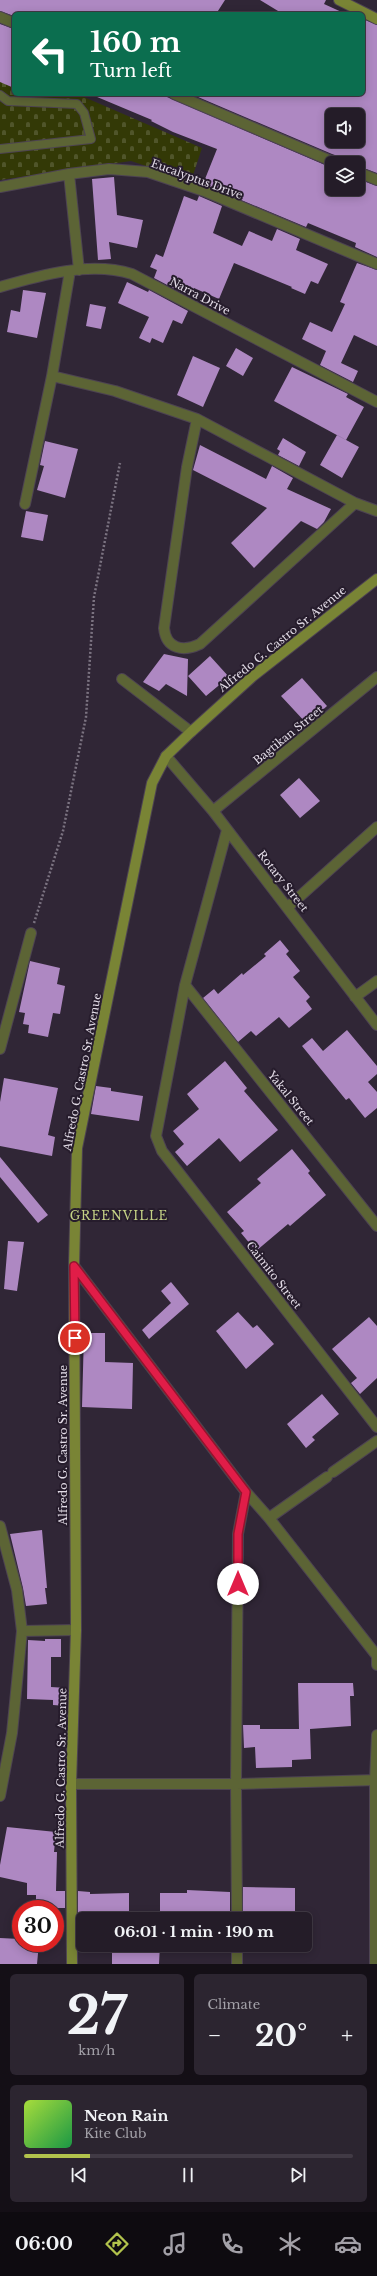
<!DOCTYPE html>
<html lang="en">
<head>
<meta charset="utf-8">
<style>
	:root { --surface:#241c28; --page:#2c2530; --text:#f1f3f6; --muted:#a3a1a8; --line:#413a45; --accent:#b2c34c }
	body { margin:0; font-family:"Libre Baskerville",serif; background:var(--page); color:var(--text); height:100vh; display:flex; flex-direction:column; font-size:15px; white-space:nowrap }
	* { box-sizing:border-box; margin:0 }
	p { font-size:13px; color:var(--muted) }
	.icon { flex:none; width:22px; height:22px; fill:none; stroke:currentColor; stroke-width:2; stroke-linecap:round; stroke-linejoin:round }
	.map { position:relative; height:1964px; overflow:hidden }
	.panel { display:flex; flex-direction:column; gap:10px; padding:10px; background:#140f16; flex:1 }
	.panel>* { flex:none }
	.top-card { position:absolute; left:12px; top:12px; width:353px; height:84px; border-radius:6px; box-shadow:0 2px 10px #0003,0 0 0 1px var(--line); background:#0b6e4f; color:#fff; overflow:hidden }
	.buttons { position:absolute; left:325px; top:108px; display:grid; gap:8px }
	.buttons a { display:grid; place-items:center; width:40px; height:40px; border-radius:6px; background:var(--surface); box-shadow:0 2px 10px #0003,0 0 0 1px var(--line); font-size:20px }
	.speed { position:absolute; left:12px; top:1900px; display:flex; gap:8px; font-size:20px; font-weight:700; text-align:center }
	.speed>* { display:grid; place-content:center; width:52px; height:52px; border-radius:50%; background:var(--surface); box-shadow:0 2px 10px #0003,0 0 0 1px var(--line); line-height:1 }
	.speed .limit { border:6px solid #d22; background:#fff; color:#111 }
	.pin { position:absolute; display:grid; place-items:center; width:34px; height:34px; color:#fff; margin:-17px; border:2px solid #fff; border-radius:50%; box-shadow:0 1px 4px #0007 }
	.me { position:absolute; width:44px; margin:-22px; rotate:0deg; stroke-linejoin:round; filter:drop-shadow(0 0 3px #0008) }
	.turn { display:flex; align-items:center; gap:14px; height:84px; padding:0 12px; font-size:18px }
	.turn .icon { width:52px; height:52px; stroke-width:2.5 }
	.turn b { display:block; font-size:28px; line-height:34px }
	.big { font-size:30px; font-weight:700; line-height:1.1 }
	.panel .card { flex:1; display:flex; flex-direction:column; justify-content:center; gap:6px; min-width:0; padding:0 14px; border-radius:6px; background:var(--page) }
	.panel .dial { align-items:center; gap:0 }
	.dial b { font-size:52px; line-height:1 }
	.song { display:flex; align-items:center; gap:12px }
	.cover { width:48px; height:48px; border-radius:6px; background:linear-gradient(135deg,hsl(80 70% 55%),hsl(140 70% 35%)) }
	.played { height:4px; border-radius:2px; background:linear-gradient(90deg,var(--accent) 20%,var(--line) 20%) }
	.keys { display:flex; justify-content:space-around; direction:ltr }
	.heat { display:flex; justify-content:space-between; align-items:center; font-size:22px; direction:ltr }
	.panel .tiles { flex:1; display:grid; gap:10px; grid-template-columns:1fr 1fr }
	.card:last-child { grid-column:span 2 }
	.trip { position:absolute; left:76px; top:1912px; width:236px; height:40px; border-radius:6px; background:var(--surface); box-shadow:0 2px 10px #0003,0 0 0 1px var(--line); font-weight:700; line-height:40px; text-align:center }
	.tabs { display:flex; height:64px; justify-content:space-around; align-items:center; background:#0e0b10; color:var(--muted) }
	.tabs .icon { width:28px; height:28px }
	.tabs .on { color:var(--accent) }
	.tabs b { font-size:18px; color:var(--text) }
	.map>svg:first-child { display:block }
	.cemetery { fill:url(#cemetery-stones) }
	.building { fill:#ae88c2; fill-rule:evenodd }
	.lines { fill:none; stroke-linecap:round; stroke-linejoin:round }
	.lane-casing { stroke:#4d4352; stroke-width:10 }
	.street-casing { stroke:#4d4352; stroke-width:12 }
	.secondary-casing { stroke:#4d4352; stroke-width:12 }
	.path { stroke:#7b7381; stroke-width:2.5; stroke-dasharray:2 2; stroke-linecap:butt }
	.lane { stroke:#5c6435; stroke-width:8 }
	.street { stroke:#5c6435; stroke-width:10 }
	.secondary { stroke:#798435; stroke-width:10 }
	.route-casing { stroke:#92132f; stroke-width:10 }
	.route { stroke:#e11d48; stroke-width:7 }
	.labels { text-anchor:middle; stroke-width:4; stroke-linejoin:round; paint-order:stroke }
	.street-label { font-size:11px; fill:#e3dce7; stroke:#261c2c }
	.neighbourhood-label { font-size:12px; letter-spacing:1px; fill:#c5d286; stroke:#261c2c }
</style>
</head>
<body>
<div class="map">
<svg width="377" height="1964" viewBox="0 0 377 1964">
	<defs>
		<pattern id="cemetery-stones" width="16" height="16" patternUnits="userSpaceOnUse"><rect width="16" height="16" fill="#333906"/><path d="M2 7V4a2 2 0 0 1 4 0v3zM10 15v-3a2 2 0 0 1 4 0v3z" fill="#50552a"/></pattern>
	</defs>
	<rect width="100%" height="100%" fill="#302636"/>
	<path class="cemetery" d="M0,61L14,67V94H77L202,148L191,181L131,161L0,180Z"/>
	<path class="building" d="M0,0H225L216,14H14V16L0,11Z
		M260,0H326L324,4L346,14H283Z
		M363,19L377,25V173L358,166V163L332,154L191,94H363ZM332,115H358V141H332Z
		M0,24L14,29V88L0,82Z
		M90,94H160L332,168V189H358V179L377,186V257L355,247L356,243L308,223L306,227L203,184L217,149L173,132L151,121L152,120Z
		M114,177L117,215L143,220L137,248L109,242L111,259L98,260L92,179Z
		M184,196L197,201L199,196L222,206L213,233L242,246L249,231L272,241L277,229L300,239L296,250L328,264L318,284L311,281L305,294L291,288L292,287L234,263L219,299L194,288L190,297L154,278L157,270L150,267L156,254L163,257Z
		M357,263L377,270V346L354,335L341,363L358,371L353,382L320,365L326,351L302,339L310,322L332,332L345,304L340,302Z
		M127,282L148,292L149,290L188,311L182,324L173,320L163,343L152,338L150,343L139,338L149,317L118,303Z
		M23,290L46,293L37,338L7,332L11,310L20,312Z
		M90,304L106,307L101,329L86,326Z
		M236,348L253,358L243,376L226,366Z
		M193,356L220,368L203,407L177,395Z
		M292,367L348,394L346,397L364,407L346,440L274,401Z
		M337,435L359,447L342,478L320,465Z
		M283,438L306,452L299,466L278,455L280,451L277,449Z
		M45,441L78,449L65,498L37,490L44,466L40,465Z
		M200,445L266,479L272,466L293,478L287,489L331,509L324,522L317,529L301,521L254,568L231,543L267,508L193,470Z
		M26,511L48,515L43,541L21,537Z
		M164,654L188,659L187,696L166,684L159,691L143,682Z
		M210,656L229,677L206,696L188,676Z
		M302,678L327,706L307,724L281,696Z
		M299,778L320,801L300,818L280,795Z
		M280,940L289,951L286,954L300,971L293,977L310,997L306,1001L312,1009L289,1028L279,1017L256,1036L251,1031L238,1042L203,998L214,989L218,994L242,973L243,975L266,956L264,954Z
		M30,961L60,968L57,984L65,986L60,1014L53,1013L48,1037L28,1033L29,1025L23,1024L25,1013L19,1012Z
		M347,1030L377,1066V1074L368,1082L377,1092V1108L365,1118L349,1098L346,1100L302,1046L312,1038L323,1051Z
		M225,1061L247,1088L244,1091L278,1130L240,1162L219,1138L187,1166L175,1152L184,1144L173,1131L199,1109L187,1094Z
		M4,1078L58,1088L48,1135L55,1137L52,1156L0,1146V1102Z
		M96,1086L111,1088V1091L143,1096L139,1121L91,1114Z
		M292,1149L310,1171L308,1173L326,1195L290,1226L288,1224L256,1251L241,1233L244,1231L227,1212L261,1183L257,1179Z
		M0,1157L48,1215L38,1223L0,1177Z
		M8,1241L24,1242L17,1291L4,1289Z
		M171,1282L189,1304L149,1339L142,1330L171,1303L161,1291Z
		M238,1312L253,1328L257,1325L274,1344L246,1369L216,1331Z
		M369,1317L377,1326V1378L360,1394L351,1383L357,1378L332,1349Z
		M84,1333H105V1362L133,1363L132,1409L82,1407Z
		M322,1394L339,1414L312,1437L315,1440L306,1448L287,1424Z
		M42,1530L47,1588H45L47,1604L26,1606L23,1588L10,1534Z
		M45,1639H61V1657H51V1687L67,1688L66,1706L53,1705V1700L27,1699L28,1640L45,1641Z
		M298,1683H353L354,1696H350L351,1726L310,1729L311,1759L292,1760V1767L256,1768L255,1747L244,1748L243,1725H260V1729H299Z
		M7,1827L56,1832L54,1852H57L56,1891H65V1908H36V1895H27V1883L0,1877V1865Z
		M243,1887L295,1888V1919H243Z
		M187,1890L230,1892V1919L160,1918V1893H187Z
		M78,1891L90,1892V1894L129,1893V1919H78Z
		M0,1938L20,1939V1943H39L37,1964H0Z
		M112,1945H160L159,1964H112Z"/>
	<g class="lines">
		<defs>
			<path id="lane" d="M0,95L8,101L77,104L84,113L91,139L0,149"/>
			<path id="street" d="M0,17L14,23
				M174,94L336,163
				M358,172L377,180
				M69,174L79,270
				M0,187L69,174L109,169L148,172L204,191L377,264
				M0,287C41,275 90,261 132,274L377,402
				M52,376L115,391L197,419L355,503L377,511
				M197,419L187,467L164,628C166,649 183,652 200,644L355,503
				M25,504L52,376L70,271
				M122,679L191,732
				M166,756L213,811L377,1025
				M213,811L377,677
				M227,830L185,985L156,1136L162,1151L377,1427
				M288,907L377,827
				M185,985L377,1226
				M355,997L377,981
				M0,1049L31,933
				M74,1266L246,1492L269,1518L377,1656
				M333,1472L377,1441
				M269,1518L327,1477
				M0,1526L17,1590L22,1631L12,1733L0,1796
				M22,1631L76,1630
				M377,1655V1665
				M71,1784H236L377,1780
				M237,1919L236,1784L238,1534L246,1492
				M237,1945V1964
				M375,1964V1780L377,1735"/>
			<path id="secondary" d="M339,0L377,19
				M72,1964L71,1784L76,1630L74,1266L77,1148L152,783L166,756L191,732L253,676L377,579"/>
		</defs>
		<use href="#lane" class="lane-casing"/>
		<use href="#street" class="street-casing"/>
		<use href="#secondary" class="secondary-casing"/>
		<path class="path" d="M34,923L63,831L86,717L94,597L120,463"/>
		<use href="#lane" class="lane"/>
		<use href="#street" class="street"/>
		<use href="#secondary" class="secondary"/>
	</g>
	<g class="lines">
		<defs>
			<path id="route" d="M75,1338L74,1266L246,1492L238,1534V1584"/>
		</defs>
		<use href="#route" class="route-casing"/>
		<use href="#route" class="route"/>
	</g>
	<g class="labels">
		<g class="street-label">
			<text transform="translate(197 179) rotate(20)" y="4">Eucalyptus Drive</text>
			<text transform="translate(200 296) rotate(28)" y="4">Narra Drive</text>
			<text transform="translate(282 639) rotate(-39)" y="4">Alfredo G. Castro Sr. Avenue</text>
			<text transform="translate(288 735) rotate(-39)" y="4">Bagtikan Street</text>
			<text transform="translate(283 881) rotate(52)" y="4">Rotary Street</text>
			<text transform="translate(82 1072) rotate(-79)" y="4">Alfredo G. Castro Sr. Avenue</text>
			<text transform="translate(291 1098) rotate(51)" y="4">Yakal Street</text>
			<text transform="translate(274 1275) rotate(52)" y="4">Caimito Street</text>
			<text transform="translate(63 1445) rotate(-90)" y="4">Alfredo G. Castro Sr. Avenue</text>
			<text transform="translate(61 1768) rotate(-89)" y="4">Alfredo G. Castro Sr. Avenue</text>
		</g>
		<g class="neighbourhood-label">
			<text x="119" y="1220">GREENVILLE</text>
		</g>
	</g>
</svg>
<div class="buttons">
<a><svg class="icon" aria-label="sound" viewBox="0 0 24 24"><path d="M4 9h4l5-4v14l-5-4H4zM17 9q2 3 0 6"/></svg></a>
<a><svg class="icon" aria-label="layers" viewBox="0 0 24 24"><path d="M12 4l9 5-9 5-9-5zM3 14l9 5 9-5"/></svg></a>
</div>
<div class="speed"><div class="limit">30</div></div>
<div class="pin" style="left:75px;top:1338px;background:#d93025"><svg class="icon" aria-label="arrive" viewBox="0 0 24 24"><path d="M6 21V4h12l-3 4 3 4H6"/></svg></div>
<svg class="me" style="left:238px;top:1584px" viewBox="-20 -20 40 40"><circle r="19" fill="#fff"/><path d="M0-13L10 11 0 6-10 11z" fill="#e11d48"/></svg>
<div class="trip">06:01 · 1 min · 190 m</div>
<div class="top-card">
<div class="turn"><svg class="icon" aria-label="left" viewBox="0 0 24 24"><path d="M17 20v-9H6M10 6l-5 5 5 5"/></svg><div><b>160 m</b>Turn left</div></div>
</div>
</div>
<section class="panel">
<div class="tiles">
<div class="card dial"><b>27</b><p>km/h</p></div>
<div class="card"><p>Climate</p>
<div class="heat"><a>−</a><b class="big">20°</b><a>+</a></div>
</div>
<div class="card">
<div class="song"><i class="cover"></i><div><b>Neon Rain</b><p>Kite Club</p></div></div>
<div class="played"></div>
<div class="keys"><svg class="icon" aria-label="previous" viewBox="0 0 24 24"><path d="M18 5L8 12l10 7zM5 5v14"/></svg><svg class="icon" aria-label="pause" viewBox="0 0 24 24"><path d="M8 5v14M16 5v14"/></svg><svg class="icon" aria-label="next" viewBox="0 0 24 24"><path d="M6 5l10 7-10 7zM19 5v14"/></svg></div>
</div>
</div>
</section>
<nav class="tabs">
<b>06:00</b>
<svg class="icon on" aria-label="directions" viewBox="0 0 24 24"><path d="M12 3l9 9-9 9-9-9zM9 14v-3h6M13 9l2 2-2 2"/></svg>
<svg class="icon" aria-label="music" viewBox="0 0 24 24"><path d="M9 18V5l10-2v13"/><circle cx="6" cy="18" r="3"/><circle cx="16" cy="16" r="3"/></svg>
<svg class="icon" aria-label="phone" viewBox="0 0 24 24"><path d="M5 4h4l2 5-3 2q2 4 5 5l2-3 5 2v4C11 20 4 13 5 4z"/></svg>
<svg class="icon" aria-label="climate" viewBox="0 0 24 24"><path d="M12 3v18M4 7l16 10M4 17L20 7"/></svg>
<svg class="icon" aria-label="car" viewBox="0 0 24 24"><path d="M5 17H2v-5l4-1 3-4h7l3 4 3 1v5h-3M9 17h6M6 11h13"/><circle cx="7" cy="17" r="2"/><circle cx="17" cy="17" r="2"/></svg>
</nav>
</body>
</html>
